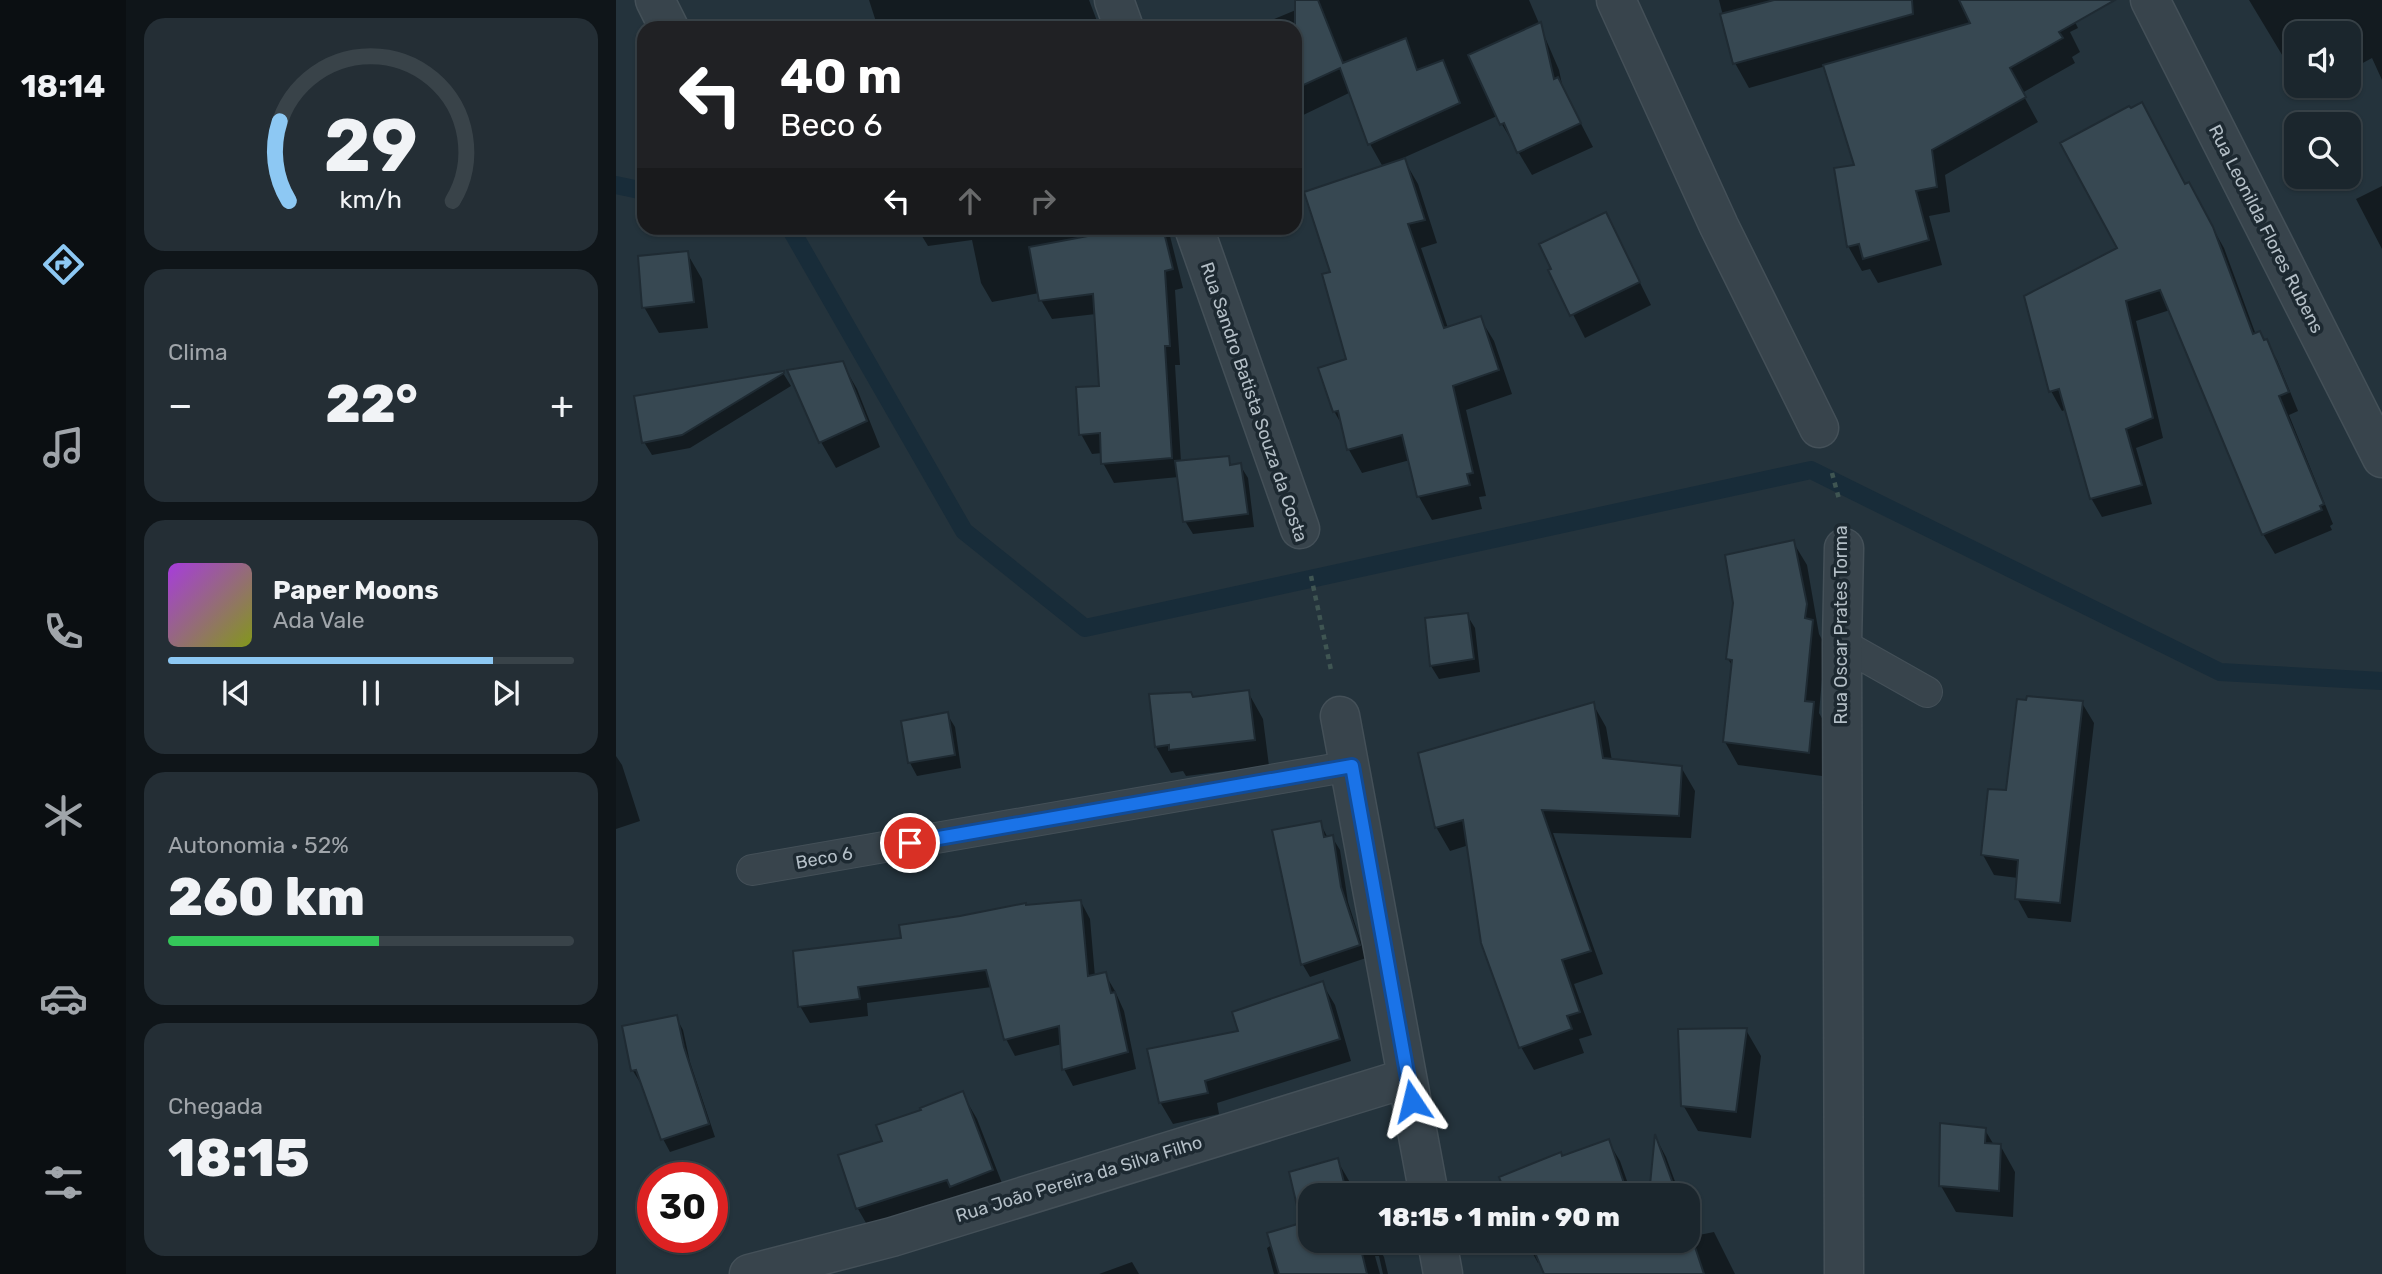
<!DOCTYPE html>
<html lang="pt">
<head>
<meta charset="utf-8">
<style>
	:root { --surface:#1b262d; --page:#242e35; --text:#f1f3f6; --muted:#a0a5aa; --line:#394349; --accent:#8dc8f3 }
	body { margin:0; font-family:Rubik,sans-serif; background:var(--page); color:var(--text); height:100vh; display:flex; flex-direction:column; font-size:26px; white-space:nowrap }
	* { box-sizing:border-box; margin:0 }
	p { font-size:23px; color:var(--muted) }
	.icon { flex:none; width:38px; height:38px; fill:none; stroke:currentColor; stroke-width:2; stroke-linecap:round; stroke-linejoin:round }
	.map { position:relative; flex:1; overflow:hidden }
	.details { display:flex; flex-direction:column; gap:18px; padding:18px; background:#0f1519; width:490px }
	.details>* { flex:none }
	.top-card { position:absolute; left:21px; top:21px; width:665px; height:214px; border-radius:21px; box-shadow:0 2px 5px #0004,0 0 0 2px var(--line); background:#202124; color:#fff; overflow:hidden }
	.fabs { position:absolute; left:1668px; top:21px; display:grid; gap:14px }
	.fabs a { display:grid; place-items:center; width:77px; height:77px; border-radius:14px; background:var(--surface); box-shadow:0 2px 5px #0004,0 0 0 2px var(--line); font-size:35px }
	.speed { position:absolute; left:21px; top:1162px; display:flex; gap:14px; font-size:35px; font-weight:700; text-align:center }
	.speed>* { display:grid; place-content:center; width:91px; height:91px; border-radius:50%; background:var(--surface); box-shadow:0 2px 5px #0004,0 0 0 2px var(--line); line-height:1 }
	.speed .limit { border:10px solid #d22; background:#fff; color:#111 }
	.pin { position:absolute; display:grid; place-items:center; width:60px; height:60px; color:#fff; margin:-30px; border:4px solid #fff; border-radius:50%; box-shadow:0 2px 7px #0007 }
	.me { position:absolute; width:77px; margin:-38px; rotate:350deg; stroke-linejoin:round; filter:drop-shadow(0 0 5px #0008) }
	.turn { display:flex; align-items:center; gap:24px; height:147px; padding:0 28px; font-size:32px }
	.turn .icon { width:91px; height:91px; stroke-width:2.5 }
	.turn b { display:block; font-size:49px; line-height:60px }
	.lanes { display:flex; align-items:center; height:66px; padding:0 28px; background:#0003; justify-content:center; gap:35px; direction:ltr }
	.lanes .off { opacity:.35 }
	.big { font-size:52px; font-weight:800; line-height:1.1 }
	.details .card { flex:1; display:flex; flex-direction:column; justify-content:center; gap:10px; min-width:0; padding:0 24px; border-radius:21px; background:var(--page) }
	.details .dial { align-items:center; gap:0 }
	.dial svg { height:182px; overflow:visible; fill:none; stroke:var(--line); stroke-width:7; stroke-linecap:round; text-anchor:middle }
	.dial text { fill:var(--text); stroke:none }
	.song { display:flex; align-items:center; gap:21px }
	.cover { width:84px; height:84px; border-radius:10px; background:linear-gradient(135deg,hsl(280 70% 55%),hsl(70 70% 35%)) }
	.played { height:7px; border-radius:4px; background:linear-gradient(90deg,var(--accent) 80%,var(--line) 80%) }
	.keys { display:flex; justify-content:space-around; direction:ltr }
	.heat { display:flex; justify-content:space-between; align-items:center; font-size:38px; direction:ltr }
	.charge { height:10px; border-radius:5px; background:linear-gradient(90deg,#34c759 52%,var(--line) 0) }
	.trip { position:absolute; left:682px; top:1183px; width:402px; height:70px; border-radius:21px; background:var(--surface); box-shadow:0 2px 5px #0004,0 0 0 2px var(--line); font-weight:800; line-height:70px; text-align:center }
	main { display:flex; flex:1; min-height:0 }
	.dock { display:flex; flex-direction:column; width:126px; justify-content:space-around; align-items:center; background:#0b0f12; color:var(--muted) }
	.dock .icon { width:49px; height:49px }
	.dock .on { color:var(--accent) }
	.dock b { font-size:32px; color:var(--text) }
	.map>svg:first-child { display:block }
	.shadow { fill:#0007 }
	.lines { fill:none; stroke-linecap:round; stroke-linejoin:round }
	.stream { stroke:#182c39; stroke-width:18 }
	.building { fill:#374852; stroke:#1f2b33; stroke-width:2 }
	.lane-casing { stroke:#445058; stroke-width:32 }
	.street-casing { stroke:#445058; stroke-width:41 }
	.path { stroke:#3f5552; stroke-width:4.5; stroke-dasharray:5 5; stroke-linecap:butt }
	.lane { stroke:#38444c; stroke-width:30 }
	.street { stroke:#38444c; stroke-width:38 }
	.route-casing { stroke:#114b97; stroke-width:18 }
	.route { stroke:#1a73e8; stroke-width:12 }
	.labels { text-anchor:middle; stroke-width:7; stroke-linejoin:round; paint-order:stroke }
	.street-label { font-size:18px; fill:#b4bfc7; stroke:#1d2931 }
</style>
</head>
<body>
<main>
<nav class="dock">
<b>18:14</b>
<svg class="icon on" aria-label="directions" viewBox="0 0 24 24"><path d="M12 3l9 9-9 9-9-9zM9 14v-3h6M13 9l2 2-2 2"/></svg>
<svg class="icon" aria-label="music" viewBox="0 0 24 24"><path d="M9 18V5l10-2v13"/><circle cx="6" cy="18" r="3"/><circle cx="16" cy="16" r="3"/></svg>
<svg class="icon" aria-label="phone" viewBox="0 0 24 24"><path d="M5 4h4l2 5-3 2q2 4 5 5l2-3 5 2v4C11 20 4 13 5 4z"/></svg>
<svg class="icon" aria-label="climate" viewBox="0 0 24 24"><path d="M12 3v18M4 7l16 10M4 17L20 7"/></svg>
<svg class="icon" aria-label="car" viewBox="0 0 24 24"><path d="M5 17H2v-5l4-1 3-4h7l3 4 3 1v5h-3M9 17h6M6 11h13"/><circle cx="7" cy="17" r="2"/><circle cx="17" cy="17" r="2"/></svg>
<svg class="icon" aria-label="filters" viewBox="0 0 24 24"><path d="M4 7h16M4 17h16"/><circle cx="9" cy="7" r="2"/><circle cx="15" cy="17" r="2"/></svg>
</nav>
<section class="details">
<div class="card dial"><svg viewBox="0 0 100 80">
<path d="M14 69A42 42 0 1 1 86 69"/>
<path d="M14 69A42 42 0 0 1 10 34" stroke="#8dc8f3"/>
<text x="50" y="56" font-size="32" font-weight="700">29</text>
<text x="50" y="72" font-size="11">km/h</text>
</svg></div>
<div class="card"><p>Clima</p>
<div class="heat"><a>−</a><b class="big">22°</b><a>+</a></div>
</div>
<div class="card">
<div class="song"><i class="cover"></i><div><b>Paper Moons</b><p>Ada Vale</p></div></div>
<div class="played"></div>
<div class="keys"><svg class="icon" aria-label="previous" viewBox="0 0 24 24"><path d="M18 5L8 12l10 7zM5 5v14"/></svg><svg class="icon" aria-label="pause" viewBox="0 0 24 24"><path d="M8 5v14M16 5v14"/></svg><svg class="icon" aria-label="next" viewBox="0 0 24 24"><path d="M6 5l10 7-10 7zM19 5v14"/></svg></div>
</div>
<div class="card"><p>Autonomia · 52%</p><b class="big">260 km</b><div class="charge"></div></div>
<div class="card"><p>Chegada</p><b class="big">18:15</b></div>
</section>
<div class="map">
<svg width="1766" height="1274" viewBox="0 0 1766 1274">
	<rect width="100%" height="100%" fill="#24333c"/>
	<path class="shadow" d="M253,0H473L481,21L461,28H262Z
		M698,0H913L943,70L947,89L977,147L916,175L881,116L787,158L802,184L821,243L805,248L832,328L864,318L878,341L896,394L850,410L870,496L863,497L866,509L816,520L803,497L794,460L746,473L733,450L727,427L718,411L732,360L716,273L767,167L754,144L735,92L679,119V28H637L699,2Z
		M1103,0H1448L1462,28L1454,32L1464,52L1456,57L1459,63L1406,93L1422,122L1329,175L1334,212L1313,216L1326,265L1262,283L1254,269L1246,271L1232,246L1240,167L1210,66L1133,88L1119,63Z
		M1633,0H1766V80L1756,58L1732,71V33H1680V78Z
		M1685,86H1706L1690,95Z
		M1572,185L1608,248L1640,335L1650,341L1661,360L1682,411L1673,415L1717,524L1714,526L1716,530L1659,554L1647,534L1554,310L1520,321L1547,438L1520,448L1536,504L1486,517L1475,498L1451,409L1446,411L1435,391L1503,249Z
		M1766,186V249L1740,199Z
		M990,214L1035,305L969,338L935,271Z
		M301,228H552L567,288L559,290L564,365H559L565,462L612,458L616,466L624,465L632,478L638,527L577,534L569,521L563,477L498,483L487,463L486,453L476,454L465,434L484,387L480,314L436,319L425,300L423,293L376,302L365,283L356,240L312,246Z
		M71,253L86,279L92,328L43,333L28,307Z
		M226,363L241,389L264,447L220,468L205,442L173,372Z
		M167,373L175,386L74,448L36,455L28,442Z
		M1177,542L1191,565L1203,634L1209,645L1203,713L1211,727L1206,776L1122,765L1109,742L1117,667L1112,659Z
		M851,615L859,628L864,672L823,679L815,666Z
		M632,692L647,719L653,766L570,776L567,771L555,773L540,747L577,698Z
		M1466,703L1478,723L1455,922L1412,918L1401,898L1402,878L1378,875L1367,855L1392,792Z
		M977,704L990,727L996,761L1065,767L1079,791L1075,838L937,833L987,974L958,984L976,1035L963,1039L968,1053L918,1070L905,1047L853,845L834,851L820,827Z
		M331,714L339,727L345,768L301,776L294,763L287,722Z
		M0,756L6,765L24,821L0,829Z
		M704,823L712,838L716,837L724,850L732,902L750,958L694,977L687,965L659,831Z
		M465,902L474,919L479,977L489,974L499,991L508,1011L520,1069L457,1086L448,1069L446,1044L399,1056L390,1039L376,987L251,1003L252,1016L194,1023L184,1006L287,940L410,907Z
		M706,983L719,1005L735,1061L601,1103L603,1114L557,1124L544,1102L624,1033Z
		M60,1017L67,1030L74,1062L99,1137L54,1152L47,1139L27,1083L25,1084L17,1071L8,1028Z
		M1130,1030L1145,1056L1135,1138L1082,1131L1067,1105Z
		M346,1093L361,1119L391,1196L257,1235L242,1209L224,1156L268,1142L307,1111Z
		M1369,1130L1378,1145H1384L1399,1172L1397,1217L1340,1212L1325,1186Z
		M1041,1140L1050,1157L1064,1195H1034Z
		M992,1141L1004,1161L1016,1195H892L885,1178Z
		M721,1160L736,1186L738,1195H695V1241H758L768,1257L772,1274H767L763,1256H759L764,1274H658L651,1248L687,1224L675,1173Z
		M1073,1221L1078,1236L1098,1232L1119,1274H930L925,1262L922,1263L910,1241H1073Z
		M516,1262L523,1274H483Z"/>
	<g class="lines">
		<path class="stream" d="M0,185L28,191
			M174,228L348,531L469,628L1195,470L1604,672L1766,681"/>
	</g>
	<path class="building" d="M679,0H702L727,63L790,38L801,70L827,60L844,103L752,145L724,68L679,89Z
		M1158,0H1296L1297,14L1117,64L1104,14Z
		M1343,0H1499L1443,32L1447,38L1394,68L1410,97L1316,150L1321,187L1300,191L1313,240L1247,259L1243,244L1231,247L1218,168L1238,165L1207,65L1354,23Z
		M925,22L938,79L942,77L965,123L901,153L888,123L884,125L852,55Z
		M1526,102L1569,184L1573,182L1597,227L1637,334L1644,331L1648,340L1651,339L1673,392L1663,396L1708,504L1704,506L1706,510L1646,535L1544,290L1510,301L1537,418L1510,429L1526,485L1474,499L1443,389L1433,392L1408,296L1501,248L1444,143L1513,106L1515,108Z
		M789,158L809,220L792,224L828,328L865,316L883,370L837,386L857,473L851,474L854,485L801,497L786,435L731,450L722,411L717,412L702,368L730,359L706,274L714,272L688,192Z
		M990,212L1024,282L954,316L932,270L935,269L923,244Z
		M486,228H547L557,269L549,271L554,346H549L556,458L485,464L484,433L463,435L460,387L483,386L477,294L423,301L413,247L488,233Z
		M72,251L78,302L26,308L22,256Z
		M227,361L251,421L203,443L171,370Z
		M168,371V373L66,435L26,443L18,396Z
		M613,456L614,465L625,463L632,514L567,522L559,461Z
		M1178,540L1191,604L1189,618L1197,620L1189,701L1198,702L1193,753L1107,742L1116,660L1110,659L1117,603L1109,555Z
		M852,613L858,659L814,666L809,618Z
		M633,690L639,740L553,750V745L539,747L533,694L575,692L577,697Z
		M1411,696L1467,701L1444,903L1399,899L1402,860L1365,855L1372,789L1390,790L1401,699L1410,700Z
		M978,702L987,758L1066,766L1063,816L926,810L975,951L946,960L964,1012L951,1016L956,1029L903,1048L865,943L847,820L819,828L802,753Z
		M332,712L339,755L292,763L285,721Z
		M705,821L708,837L717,835L725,887L744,945L685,965L656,830Z
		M465,900L472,976L490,972L495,993L499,992L512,1052L446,1070L443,1026L388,1040L370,970L242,987L244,999L182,1007L177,951L285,938L283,925L344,916L410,903V905Z
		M707,981L724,1039L589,1081L592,1093L543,1103L531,1049L622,1031L616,1012Z
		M61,1015L68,1047L93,1124L45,1140L20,1070L15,1071L6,1026Z
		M1131,1028L1120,1112L1065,1106L1062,1029Z
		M347,1091L377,1170L334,1187L331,1180L240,1209L222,1155L266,1141L260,1125L305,1110L304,1108Z
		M1324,1123L1370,1128L1369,1143L1385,1144L1383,1191L1323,1186Z
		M1039,1134L1061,1195H1033Z
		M993,1139L1012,1195H890L883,1177L945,1152L946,1156Z
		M722,1158L731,1195H695V1241H743L751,1274H663L651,1233L685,1223L673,1172Z
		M1073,1229L1088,1274H928L914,1241L909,1243L908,1241H1073Z"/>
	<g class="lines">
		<defs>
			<path id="lane" d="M1226,644L1311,692
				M136,870L735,766"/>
			<path id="street" d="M39,0L53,28
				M498,0L508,28
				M1000,0L1103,226L1203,428
				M1534,0L1766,458
				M578,228L684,529
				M1228,548L1226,644L1228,1274
				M724,716L813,1195
				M821,1241L827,1274
				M133,1274L276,1237L791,1078"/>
		</defs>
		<use href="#lane" class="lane-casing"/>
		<use href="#street" class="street-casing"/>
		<path class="path" d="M1216,473L1223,499
			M695,576L715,670"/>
		<use href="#lane" class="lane"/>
		<use href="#street" class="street"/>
	</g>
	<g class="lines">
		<defs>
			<path id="route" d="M294,843L736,766L796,1101"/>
		</defs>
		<use href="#route" class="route-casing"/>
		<use href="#route" class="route"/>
	</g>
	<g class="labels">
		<g class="street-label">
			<text transform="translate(1650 229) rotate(63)" y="6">Rua Leonilda Flores Rubens</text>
			<text transform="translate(638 402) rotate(71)" y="6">Rua Sandro Batista Souza da Costa</text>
			<text transform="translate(1225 625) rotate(-90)" y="6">Rua Oscar Prates Torma</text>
			<text transform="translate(208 858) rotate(-10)" y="6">Beco 6</text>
			<text transform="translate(463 1179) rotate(-17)" y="6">Rua João Pereira da Silva Filho</text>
		</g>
	</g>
</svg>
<div class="fabs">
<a><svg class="icon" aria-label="sound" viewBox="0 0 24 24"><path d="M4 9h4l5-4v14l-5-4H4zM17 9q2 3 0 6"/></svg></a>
<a><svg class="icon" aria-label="search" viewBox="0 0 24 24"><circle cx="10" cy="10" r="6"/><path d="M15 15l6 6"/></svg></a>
</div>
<div class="speed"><div class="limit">30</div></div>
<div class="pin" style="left:294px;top:843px;background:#d93025"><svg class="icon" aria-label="arrive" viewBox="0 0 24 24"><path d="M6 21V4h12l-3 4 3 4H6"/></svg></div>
<svg class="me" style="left:796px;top:1101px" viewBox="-20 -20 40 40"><path d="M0-17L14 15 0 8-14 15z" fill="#1a73e8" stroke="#fff" stroke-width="4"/></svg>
<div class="trip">18:15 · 1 min · 90 m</div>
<div class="top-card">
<div class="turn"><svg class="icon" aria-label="left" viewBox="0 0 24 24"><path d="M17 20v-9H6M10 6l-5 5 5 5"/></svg><div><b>40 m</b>Beco 6</div></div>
<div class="lanes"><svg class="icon" aria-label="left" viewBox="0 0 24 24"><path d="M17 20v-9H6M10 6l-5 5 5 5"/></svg><svg class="icon off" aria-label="ahead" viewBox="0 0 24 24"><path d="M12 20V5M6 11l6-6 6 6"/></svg><svg class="icon off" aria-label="right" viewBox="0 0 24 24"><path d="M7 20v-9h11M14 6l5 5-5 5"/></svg></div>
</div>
</div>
</main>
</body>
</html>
